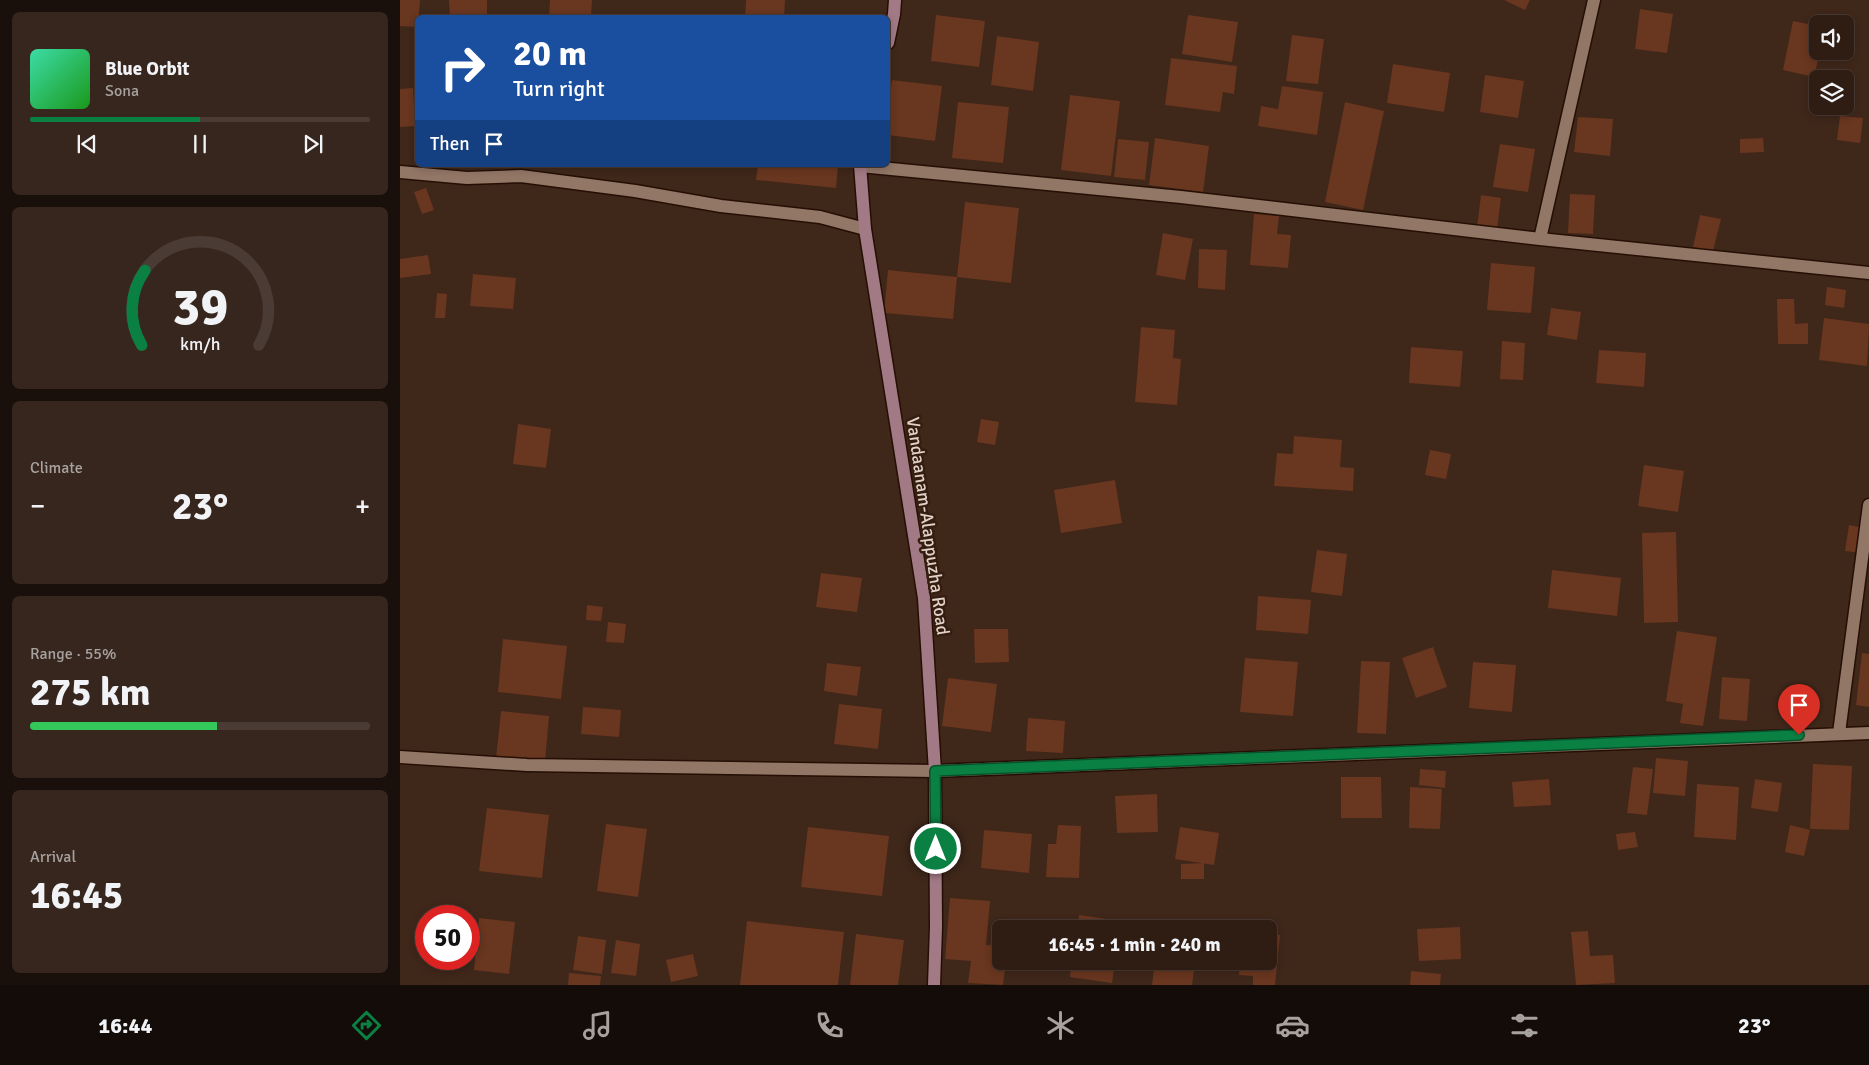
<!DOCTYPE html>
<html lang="en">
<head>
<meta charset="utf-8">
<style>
	:root { --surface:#2f1d14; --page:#37261d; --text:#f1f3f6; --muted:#a7a2a0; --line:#4a3b34; --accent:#0b8043 }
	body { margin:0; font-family:Signika,sans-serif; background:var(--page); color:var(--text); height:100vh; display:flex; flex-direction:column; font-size:19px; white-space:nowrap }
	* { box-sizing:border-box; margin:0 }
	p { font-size:16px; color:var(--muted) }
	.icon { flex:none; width:28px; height:28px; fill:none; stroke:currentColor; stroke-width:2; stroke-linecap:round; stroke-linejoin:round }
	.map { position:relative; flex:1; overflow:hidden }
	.panel { display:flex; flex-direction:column; gap:12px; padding:12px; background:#1a100b; width:400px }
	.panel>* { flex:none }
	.hud { position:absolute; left:15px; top:15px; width:475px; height:152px; border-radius:8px; box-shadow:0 2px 8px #0003,0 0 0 1px var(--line); background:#1a4fa0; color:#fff; overflow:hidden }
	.controls { position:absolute; left:1409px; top:15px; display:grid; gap:10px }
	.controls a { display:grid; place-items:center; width:45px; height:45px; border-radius:8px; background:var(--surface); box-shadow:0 2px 8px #0003,0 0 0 1px var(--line); font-size:25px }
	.speed { position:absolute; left:15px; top:905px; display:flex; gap:10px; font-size:25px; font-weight:700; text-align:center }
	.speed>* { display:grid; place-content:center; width:65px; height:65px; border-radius:50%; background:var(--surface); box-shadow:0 2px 8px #0003,0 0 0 1px var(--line); line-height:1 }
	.speed .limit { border:8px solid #d22; background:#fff; color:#111 }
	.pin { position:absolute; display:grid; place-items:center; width:42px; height:42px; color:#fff; margin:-51px -21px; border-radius:50% 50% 50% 0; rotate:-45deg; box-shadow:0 0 5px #0007 }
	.pin .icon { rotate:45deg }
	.me { position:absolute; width:55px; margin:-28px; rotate:0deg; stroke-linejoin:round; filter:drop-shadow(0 0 4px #0008) }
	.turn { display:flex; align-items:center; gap:18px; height:105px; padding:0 15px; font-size:22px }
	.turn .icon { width:65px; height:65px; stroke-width:2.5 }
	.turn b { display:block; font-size:35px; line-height:42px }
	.then { display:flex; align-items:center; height:48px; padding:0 15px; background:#0003; gap:10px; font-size:19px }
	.big { font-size:38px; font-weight:800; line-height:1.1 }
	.panel .card { flex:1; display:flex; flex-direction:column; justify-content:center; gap:8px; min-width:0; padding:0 18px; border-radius:8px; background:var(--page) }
	.panel .dial { align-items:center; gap:0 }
	.dial svg { height:130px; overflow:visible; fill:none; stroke:var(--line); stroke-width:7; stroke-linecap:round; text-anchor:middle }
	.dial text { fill:var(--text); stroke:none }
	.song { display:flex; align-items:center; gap:15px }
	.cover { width:60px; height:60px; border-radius:8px; background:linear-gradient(135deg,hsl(160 70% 55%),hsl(120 70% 35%)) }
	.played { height:5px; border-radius:2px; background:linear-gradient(90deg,var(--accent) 50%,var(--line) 50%) }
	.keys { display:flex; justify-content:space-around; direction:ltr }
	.heat { display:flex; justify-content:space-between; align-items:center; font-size:28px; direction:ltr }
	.charge { height:8px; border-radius:4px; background:linear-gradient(90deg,#34c759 55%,var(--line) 0) }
	.trip { position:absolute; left:592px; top:920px; width:285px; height:50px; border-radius:8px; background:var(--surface); box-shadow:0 2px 8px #0003,0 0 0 1px var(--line); font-weight:800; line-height:50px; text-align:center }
	.tab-bar { display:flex; height:80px; justify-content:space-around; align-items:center; background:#130c08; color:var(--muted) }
	.tab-bar .icon { width:35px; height:35px }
	.tab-bar .current { color:var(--accent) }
	.tab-bar b { font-size:22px; color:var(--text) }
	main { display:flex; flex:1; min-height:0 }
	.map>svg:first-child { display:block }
	.building { fill:#69361f }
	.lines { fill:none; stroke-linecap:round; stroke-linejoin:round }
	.street-casing { stroke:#250f04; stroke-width:15 }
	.secondary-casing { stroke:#250f04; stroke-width:15 }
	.street { stroke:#927666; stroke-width:12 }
	.secondary { stroke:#a17a85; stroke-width:12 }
	.route-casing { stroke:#07532c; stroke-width:12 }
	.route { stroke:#0b8043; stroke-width:9 }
	.labels { text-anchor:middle; stroke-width:5; stroke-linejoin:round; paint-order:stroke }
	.street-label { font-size:18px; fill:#e2d2c9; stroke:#351e10 }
</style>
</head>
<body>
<main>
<section class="panel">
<div class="card">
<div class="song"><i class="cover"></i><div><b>Blue Orbit</b><p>Sona</p></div></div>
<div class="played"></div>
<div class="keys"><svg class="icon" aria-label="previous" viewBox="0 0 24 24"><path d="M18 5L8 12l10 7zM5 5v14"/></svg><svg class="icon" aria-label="pause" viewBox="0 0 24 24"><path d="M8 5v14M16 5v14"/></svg><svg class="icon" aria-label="next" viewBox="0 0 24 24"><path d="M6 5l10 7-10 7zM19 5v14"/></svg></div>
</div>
<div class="card dial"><svg viewBox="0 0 100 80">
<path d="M14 69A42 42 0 1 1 86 69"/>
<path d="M14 69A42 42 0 0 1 16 23" stroke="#0b8043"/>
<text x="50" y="56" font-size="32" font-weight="700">39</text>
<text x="50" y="72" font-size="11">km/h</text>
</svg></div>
<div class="card"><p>Climate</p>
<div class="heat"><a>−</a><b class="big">23°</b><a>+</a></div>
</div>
<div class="card"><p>Range · 55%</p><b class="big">275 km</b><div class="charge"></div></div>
<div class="card"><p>Arrival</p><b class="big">16:45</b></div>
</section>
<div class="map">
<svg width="1469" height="985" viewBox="0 0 1469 985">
	<rect width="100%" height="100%" fill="#3f271a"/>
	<path class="building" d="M0,0H20L18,27L0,26Z
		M49,0H87V18H50Z
		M150,0H192L191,15H178V18H149Z
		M346,0H385L384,18H345Z
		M1104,0H1130L1125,10Z
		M1240,9L1273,14L1267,53L1235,49Z
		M536,15L585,21L579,67L531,61Z
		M788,15L838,22L832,62L782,54Z
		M1393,21L1418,26V51H1420L1414,77L1383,70Z
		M892,35L924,39L918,84L886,81Z
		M597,36L639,42L633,91L591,85Z
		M771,58L837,66L834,94L823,92L820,112L765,105Z
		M993,64L1050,73L1044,112L987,103Z
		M1085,75L1124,81L1118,118L1080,112Z
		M492,80L542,86L535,141L488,135V112Z
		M882,86L923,92L917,135L858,126L861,106L878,109Z
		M13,88L15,126L0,127V89Z
		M670,95L720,101L711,176L661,170Z
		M558,102L609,107L603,163L552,158Z
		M945,102L984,111L963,210L925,202Z
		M1440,116L1463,118L1460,143L1437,140Z
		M1178,117L1213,119L1210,156L1174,152Z
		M755,138L809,146L803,192L749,185Z
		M1363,138L1364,152L1340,153V139Z
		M718,139L749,142L745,180L714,177Z
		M1100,144L1135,149L1128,192L1093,187Z
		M358,165H438L436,188L356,180Z
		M26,188L34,210L22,214L14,192Z
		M1170,194L1195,195L1193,234L1168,233Z
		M1081,195L1101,198L1097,229L1077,227Z
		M565,202L619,208L611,283L557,277Z
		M854,214L879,216L877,234L891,235L888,268L850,265Z
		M1300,215L1321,219L1313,251L1293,247Z
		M763,233L793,239L785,280L756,275Z
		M799,249L827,250L825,290L798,288Z
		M28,255L31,274L0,278V259Z
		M1091,263L1135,267L1131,313L1087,310Z
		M488,270L557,277L553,319L484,313Z
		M73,274L116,278L113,309L70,306Z
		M1427,287L1446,290L1444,308L1425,305Z
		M37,293L47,294L45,318H35Z
		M1377,299H1394L1395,324L1408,323V344H1378Z
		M1151,308L1181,312L1177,340L1147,335Z
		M1424,318L1469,324L1467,366L1419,360Z
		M741,327L775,330L773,358L781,359L777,405L735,402Z
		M1102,341L1125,343L1123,380L1100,379Z
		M1011,347L1063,351L1060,387L1009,383Z
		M1199,350L1246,353L1244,387L1196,383Z
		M581,419L599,422L595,445L577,442Z
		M118,424L151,429L146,468L113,464Z
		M894,436L942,440L940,467L954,468L953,491L874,486L877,453L893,454Z
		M1030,450L1051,454L1046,479L1025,475Z
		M1244,465L1284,471L1278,512L1238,506Z
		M715,480L722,523L661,533L654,490Z
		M1449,525L1465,528L1462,553L1445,551Z
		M1276,532L1278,622L1244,623L1242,533Z
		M917,550L947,554L942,596L911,592Z
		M1152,570L1221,578L1217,616L1148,608Z
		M421,573L462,578L457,612L416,607Z
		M858,596L911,600L908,634L856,630Z
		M187,605L203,607L201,621L186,620Z
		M208,622L226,624L224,643L206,642Z
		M574,629H608L609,662L575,663Z
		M1277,631L1317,637L1303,726L1280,723L1283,704L1266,701Z
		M103,639L167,646L161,699L98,692Z
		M1033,647L1047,687L1016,698L1002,658Z
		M1462,653L1469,654V707L1456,705Z
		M845,658L898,662L893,716L840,712Z
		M961,661L990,662L986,734L957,733Z
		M1073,662L1116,665L1112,712L1069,708Z
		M427,663L461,667L457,696L424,691Z
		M1322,677L1350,679L1347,721L1319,719Z
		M548,678L597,684L591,732L542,726Z
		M439,704L482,709L478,749L434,744Z
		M183,707L221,710L219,737L181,734Z
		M101,711L149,716L145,763L96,758Z
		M628,718L665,721L663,753L626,751Z
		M1256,758L1288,761L1285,796L1253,793Z
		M1413,764L1452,766L1449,830L1410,829Z
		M1233,767L1253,769L1247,815L1227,813Z
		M1020,769L1046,771L1045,788L1019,785Z
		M941,777H981L982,818H941Z
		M1149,779L1151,805L1114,807L1112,782Z
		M1355,779L1382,783L1378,812L1351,808Z
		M1297,784L1339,787L1336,840L1294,837Z
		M1010,787L1042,789L1040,829L1009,828Z
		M757,794L758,832L717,833L715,796Z
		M87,808L149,815L142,878L79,871Z
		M206,824L247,829L238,897L197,891Z
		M658,825L681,826L679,878L646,877L648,844H656Z
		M1390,825L1410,830L1404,856L1385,852Z
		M408,827L489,836L482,896L401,887Z
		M780,827L819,833L814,865L775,859Z
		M584,830L632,834L629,873L581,868Z
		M1235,832L1238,847L1218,850L1216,834Z
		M804,863V879H781V864Z
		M550,898L590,901L586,945L601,946V961H606L603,985L568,983L571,961L545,959Z
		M679,915L721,921L720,929H677Z
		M79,918L115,922L109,974L74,970Z
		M347,921L444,932L438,985H340Z
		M1060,927L1061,959L1019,961L1017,929Z
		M1188,931L1190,956L1213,955L1215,983L1176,985L1171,932Z
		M456,934L504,940L498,985H450Z
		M869,934L880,935L875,985H853V976L839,975L840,961H869Z
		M178,936L206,940L202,974L173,970Z
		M216,940L240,944L236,976L211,973Z
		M293,954L298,976L271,982L266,960Z
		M672,961H715L712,983L670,977Z
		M755,961L795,963L792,985H752Z
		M1011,971L1041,974L1040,985H1010Z
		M169,973L201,976L200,985H168Z"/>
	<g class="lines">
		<defs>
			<path id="street" d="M460,166L781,197L1140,239L1469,273
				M0,172L67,178L121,176L235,191L321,206L420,217L465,229
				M1140,239L1194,0
				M1439,733L1469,505
				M0,757L127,765L535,771L1469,733"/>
			<path id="secondary" d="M488,43L494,14L495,0
				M460,165L465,229L524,598L535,771L536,927L534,985"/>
		</defs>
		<use href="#street" class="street-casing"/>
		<use href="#secondary" class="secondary-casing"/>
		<use href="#street" class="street"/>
		<use href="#secondary" class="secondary"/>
	</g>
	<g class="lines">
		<defs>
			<path id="route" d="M536,849L535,771L1399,735"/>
		</defs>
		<use href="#route" class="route-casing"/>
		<use href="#route" class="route"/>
	</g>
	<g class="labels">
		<g class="street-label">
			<text transform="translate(528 526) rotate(82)" y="6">Vandaanam-Alappuzha Road</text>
		</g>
	</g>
</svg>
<div class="controls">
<a><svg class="icon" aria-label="sound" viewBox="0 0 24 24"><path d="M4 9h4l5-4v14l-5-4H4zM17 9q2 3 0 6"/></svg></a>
<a><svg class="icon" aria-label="layers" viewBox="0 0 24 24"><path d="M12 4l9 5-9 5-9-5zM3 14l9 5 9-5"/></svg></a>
</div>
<div class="speed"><div class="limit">50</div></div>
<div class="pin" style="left:1399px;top:735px;background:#d93025"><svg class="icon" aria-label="arrive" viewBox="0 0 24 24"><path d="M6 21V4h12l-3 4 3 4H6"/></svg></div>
<svg class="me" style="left:536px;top:849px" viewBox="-20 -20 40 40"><circle r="17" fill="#0b8043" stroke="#fff" stroke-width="3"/><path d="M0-11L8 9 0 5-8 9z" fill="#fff"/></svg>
<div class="trip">16:45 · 1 min · 240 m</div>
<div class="hud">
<div class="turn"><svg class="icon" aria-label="right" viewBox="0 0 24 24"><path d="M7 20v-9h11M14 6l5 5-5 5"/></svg><div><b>20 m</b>Turn right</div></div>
<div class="then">Then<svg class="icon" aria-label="arrive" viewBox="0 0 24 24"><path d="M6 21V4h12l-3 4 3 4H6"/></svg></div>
</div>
</div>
</main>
<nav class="tab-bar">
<b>16:44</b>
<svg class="icon current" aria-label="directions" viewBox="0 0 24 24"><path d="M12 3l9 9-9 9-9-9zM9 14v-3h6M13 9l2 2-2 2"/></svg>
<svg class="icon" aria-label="music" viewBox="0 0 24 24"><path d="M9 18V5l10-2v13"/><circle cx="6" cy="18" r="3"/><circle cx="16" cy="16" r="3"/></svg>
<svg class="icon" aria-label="phone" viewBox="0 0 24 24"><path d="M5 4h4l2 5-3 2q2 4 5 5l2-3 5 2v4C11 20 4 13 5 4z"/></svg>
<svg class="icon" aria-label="climate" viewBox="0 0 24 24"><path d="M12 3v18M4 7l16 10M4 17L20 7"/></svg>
<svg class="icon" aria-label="car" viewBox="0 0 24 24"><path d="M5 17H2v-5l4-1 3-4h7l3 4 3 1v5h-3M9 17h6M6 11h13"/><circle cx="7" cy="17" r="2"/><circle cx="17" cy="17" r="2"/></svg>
<svg class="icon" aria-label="filters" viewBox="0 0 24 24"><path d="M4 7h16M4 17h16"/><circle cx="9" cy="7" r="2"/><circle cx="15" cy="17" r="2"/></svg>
<b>23°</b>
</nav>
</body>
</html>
